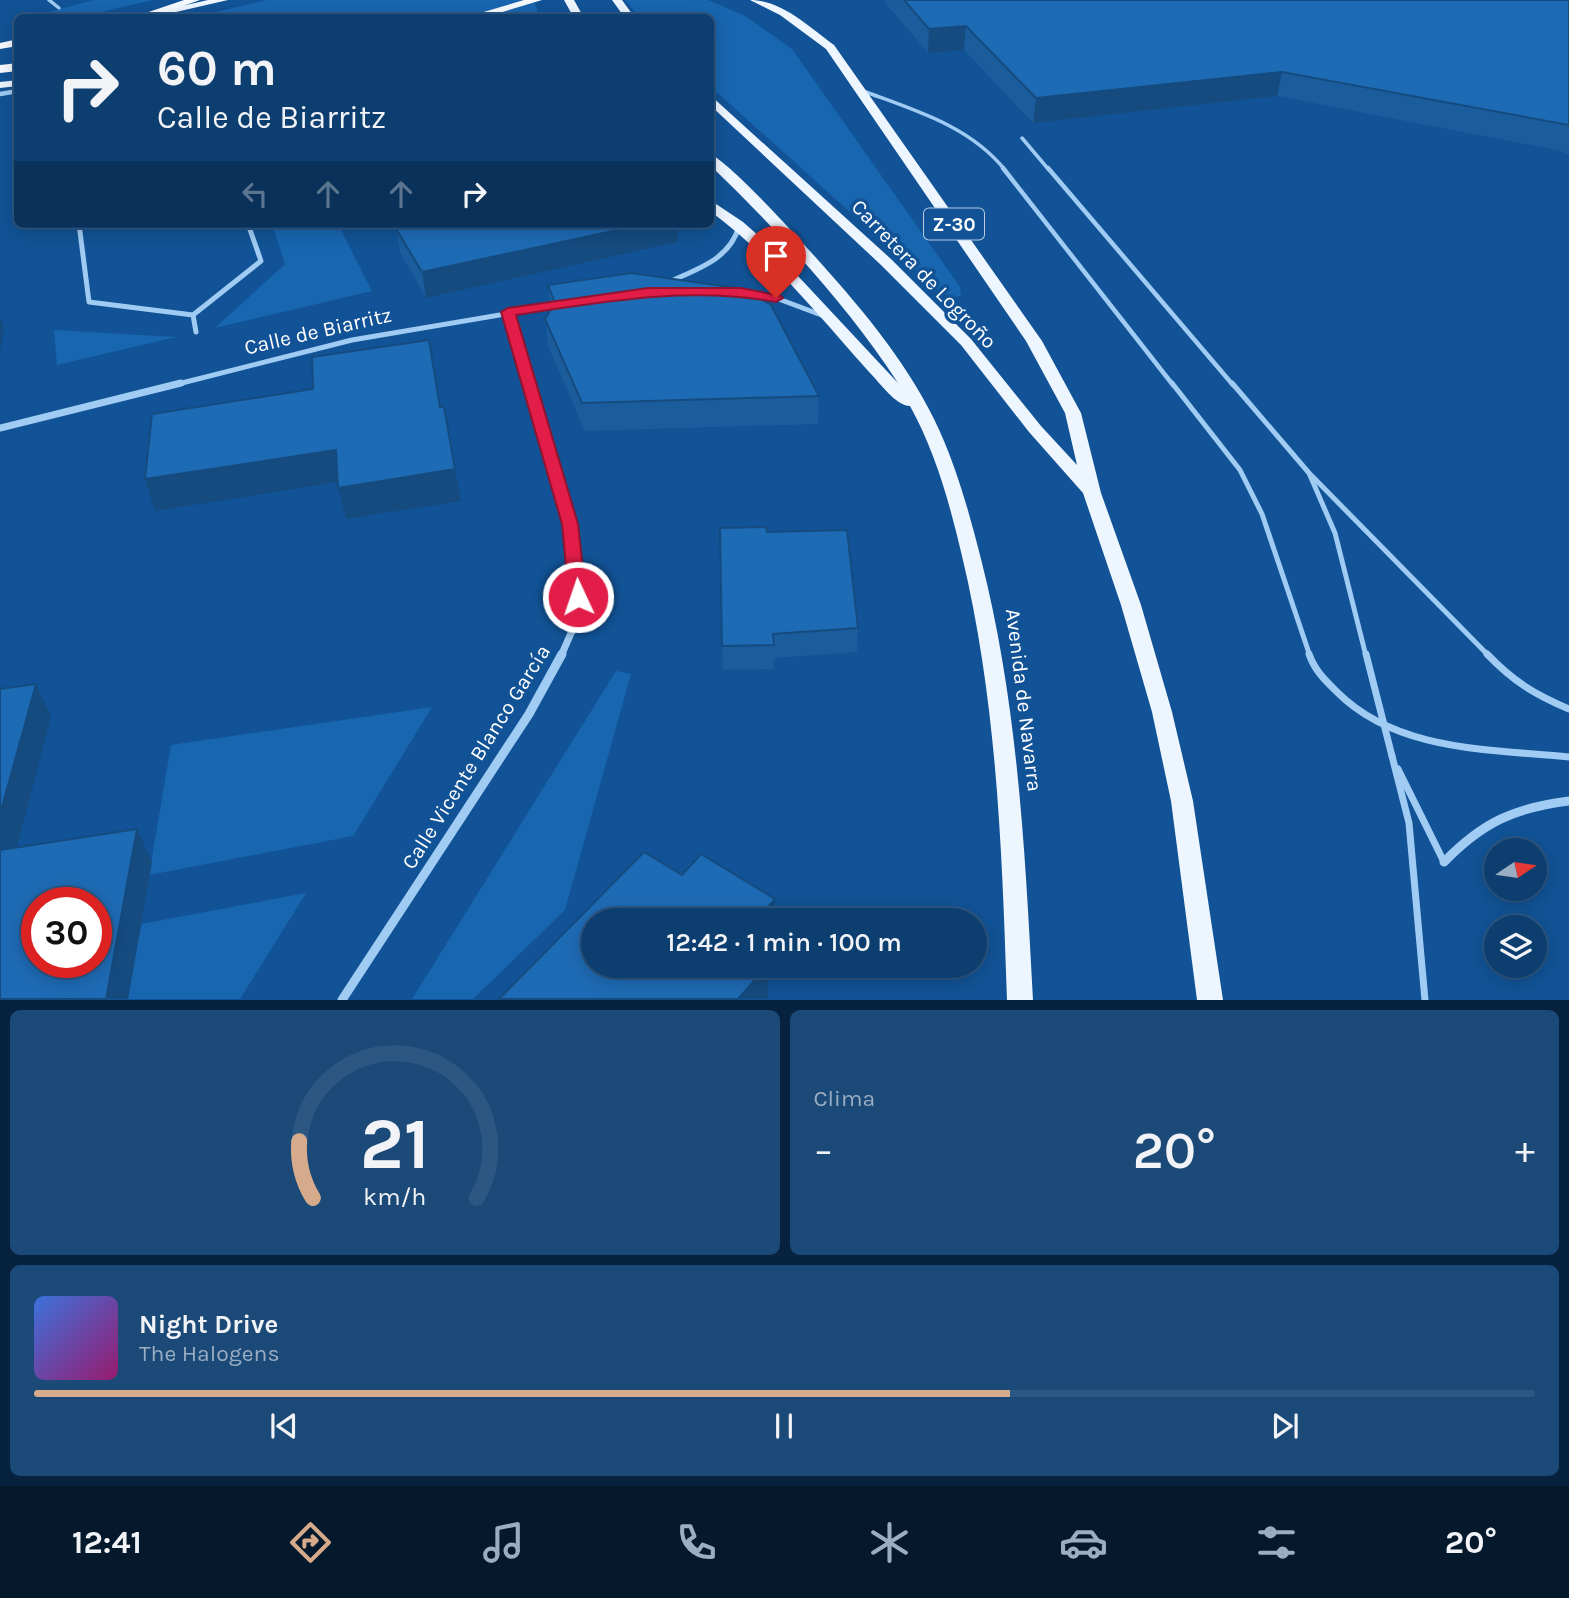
<!DOCTYPE html>
<html lang="es">
<head>
<meta charset="utf-8">
<style>
	:root { --surface:#0d3e70; --page:#1b4978; --text:#f1f3f6; --muted:#9aaec3; --line:#2d5783; --accent:#d6ab8b }
	body { margin:0; font-family:Karla,sans-serif; background:var(--page); color:var(--text); height:100vh; display:flex; flex-direction:column; font-size:26px; white-space:nowrap }
	* { box-sizing:border-box; margin:0 }
	p { font-size:23px; color:var(--muted) }
	.icon { flex:none; width:38px; height:38px; fill:none; stroke:currentColor; stroke-width:2; stroke-linecap:round; stroke-linejoin:round }
	.map { position:relative; height:1000px; overflow:hidden }
	.details { display:flex; flex-direction:column; gap:10px; padding:10px; background:#07223e; flex:1 }
	.details>* { flex:none }
	.guide { position:absolute; left:14px; top:14px; width:700px; height:214px; border-radius:10px; box-shadow:0 4px 18px #0003,0 0 0 2px var(--line); background:#0d3e70; color:var(--text); overflow:hidden }
	.needle { width:46px; rotate:77deg }
	.controls { position:absolute; left:1484px; top:838px; display:grid; gap:14px }
	.controls a { display:grid; place-items:center; width:63px; height:63px; border-radius:50%; background:var(--surface); box-shadow:0 4px 18px #0003,0 0 0 2px var(--line); font-size:35px }
	.speed { position:absolute; left:21px; top:887px; display:flex; gap:14px; font-size:35px; font-weight:700; text-align:center }
	.speed>* { display:grid; place-content:center; width:91px; height:91px; border-radius:50%; background:var(--surface); box-shadow:0 4px 18px #0003,0 0 0 2px var(--line); line-height:1 }
	.speed .limit { border:10px solid #d22; background:#fff; color:#111 }
	.pin { position:absolute; display:grid; place-items:center; width:60px; height:60px; color:#fff; margin:-72px -30px; border-radius:50% 50% 50% 0; rotate:-45deg; box-shadow:0 0 7px #0007 }
	.pin .icon { rotate:45deg }
	.me { position:absolute; width:77px; margin:-38px; rotate:357deg; stroke-linejoin:round; filter:drop-shadow(0 0 5px #0008) }
	.turn { display:flex; align-items:center; gap:24px; height:147px; padding:0 28px; font-size:32px }
	.turn .icon { width:91px; height:91px; stroke-width:2.5 }
	.turn b { display:block; font-size:49px; line-height:60px }
	.lanes { display:flex; align-items:center; height:66px; padding:0 28px; background:#0003; justify-content:center; gap:35px; direction:ltr }
	.lanes .off { opacity:.35 }
	.big { font-size:52px; font-weight:600; line-height:1.1 }
	.details .card { flex:1; display:flex; flex-direction:column; justify-content:center; gap:10px; min-width:0; padding:0 24px; border-radius:10px; background:var(--page) }
	.details .dial { align-items:center; gap:0 }
	.dial svg { height:182px; overflow:visible; fill:none; stroke:var(--line); stroke-width:7; stroke-linecap:round; text-anchor:middle }
	.dial text { fill:var(--text); stroke:none }
	.song { display:flex; align-items:center; gap:21px }
	.cover { width:84px; height:84px; border-radius:10px; background:linear-gradient(135deg,hsl(220 70% 55%),hsl(320 70% 35%)) }
	.played { height:7px; border-radius:4px; background:linear-gradient(90deg,var(--accent) 65%,var(--line) 65%) }
	.keys { display:flex; justify-content:space-around; direction:ltr }
	.heat { display:flex; justify-content:space-between; align-items:center; font-size:38px; direction:ltr }
	.details .tiles { flex:1; display:grid; gap:10px; grid-template-columns:1fr 1fr }
	.card:last-child { grid-column:span 2 }
	.trip { position:absolute; left:581px; top:908px; width:406px; height:70px; border-radius:35px; background:var(--surface); box-shadow:0 4px 18px #0003,0 0 0 2px var(--line); font-weight:600; line-height:70px; text-align:center }
	.tabs { display:flex; height:112px; justify-content:space-around; align-items:center; background:#05192d; color:var(--muted) }
	.tabs .icon { width:49px; height:49px }
	.tabs .active { color:var(--accent) }
	.tabs b { font-size:32px; color:var(--text) }
	.map>svg:first-child { display:block }
	.green { fill:#1866b0 }
	.lines { fill:none; stroke-linecap:round; stroke-linejoin:round }
	.service-far3 { stroke:#a0cbf3; stroke-width:3.5 }
	.service-far2 { stroke:#a0cbf3; stroke-width:4.5 }
	.service-far1 { stroke:#a0cbf3; stroke-width:5 }
	.service { stroke:#a0cbf3; stroke-width:7 }
	.pedestrian-far1 { stroke:#a0cbf3; stroke-width:3.5 }
	.pedestrian { stroke:#a0cbf3; stroke-width:5 }
	.minor-far3 { stroke:#a0cbf3; stroke-width:4.5 }
	.minor-far2 { stroke:#a0cbf3; stroke-width:5 }
	.minor-far1 { stroke:#a0cbf3; stroke-width:7 }
	.minor { stroke:#a0cbf3; stroke-width:9 }
	.primary { fill:#edf5ff; fill-rule:evenodd }
	.trunk { fill:#f6faff; fill-rule:evenodd }
	.service-bridge-far1 { stroke:#a0cbf3; stroke-width:5 }
	.service-bridge { stroke:#a0cbf3; stroke-width:7 }
	.wall { fill:#1a5c9c }
	.shaded-wall { fill:#154b7f }
	.building { fill:#1e6bb5; stroke:#154b7f; stroke-width:2; fill-rule:evenodd }
	.route { fill:#e11d48; stroke:#92132f; stroke-width:2 }
	.labels { text-anchor:middle; stroke-width:7; stroke-linejoin:round; paint-order:stroke }
	.shield { fill:#115396; stroke:#b8cbe0; stroke-width:2 }
	.shield-label { font-size:19px; font-weight:bold; fill:#fff }
	.street-label { font-size:21px; fill:#fff; stroke:#115396 }
</style>
</head>
<body>
<div class="map">
<svg width="1569" height="1000" viewBox="0 0 1569 1000">
	<rect width="100%" height="100%" fill="#115396"/>
	<path class="green" d="M94,0H153L79,17H30Z
		M266,0H534L539,17L191,18Z
		M625,0H708L745,16L792,49L960,287L961,296L951,297L939,292L711,87L710,18L639,17Z
		M272,224H338L372,291L215,328L285,264Z
		M54,330L176,337L57,365Z
		M616,671L631,674L565,910L473,999H412Z
		M432,707L353,836L149,875L171,745Z
		M306,893L240,999H128L141,924Z"/>
	<g class="lines">
		<path class="service-far3" d="M863,91C914,110 970,126 1005,170
			M1022,138L1049,170"/>
		<path class="service-far2" d="M1003,168L1173,385
			M1048,168L1233,385"/>
		<path class="service-far1" d="M1172,383L1240,470L1262,514L1310,656
			M1232,383L1309,473L1489,656"/>
		<path class="service" d="M1309,654C1315,671 1325,680 1337,692C1397,752 1490,749 1569,757
			M1487,654C1514,682 1534,694 1569,709
			M1392,756L1409,823L1425,1000
			M1398,769L1444,862"/>
		<path class="pedestrian-far1" d="M49,0L59,8"/>
		<path class="pedestrian" d="M79,224L89,302L193,315L196,332
			M193,315L261,261L248,224"/>
		<path class="minor-far3" d="M0,94L18,91"/>
		<path class="minor-far2" d="M667,283C696,269 730,260 739,226
			M742,292L776,298L824,316
			M508,312L529,385
			M174,385L352,340L559,305"/>
		<path class="minor-far1" d="M529,383L570,524L578,597L572,631L561,656
			M0,428L181,383"/>
		<path class="minor" d="M1444,862C1483,822 1514,808 1569,801
			M342,1000L529,714L562,654"/>
		<path class="primary" d="M208,0H228L150,18L142,15Z
			M564,0H574L584,18H574Z
			M612,0H622L635,18H625Z
			M750,0C782,0 809,27 834,45L1042,341L1081,413L1101,493L1141,605L1172,712L1193,801L1223,1000H1197L1171,801L1152,712L1121,605L1083,493L1029,432L961,345L881,265L710,105V95L891,259L971,339L1041,426L1077,465L1065,413L1026,341L826,49L780,15Z
			M18,80V86L0,88V82Z
			M710,154C729,162 792,231 809,250C856,302 903,356 934,419C956,464 969,512 981,559C1018,704 1025,851 1033,1000H1007C1002,850 997,702 962,556C950,505 936,453 910,406C896,406 880,383 870,373C819,316 772,257 710,211V200L743,222L769,245L898,383C845,302 780,233 710,165Z"/>
		<path class="trunk" d="M184,0H200L149,18H131Z
			M524,0H542L483,18H463Z
			M18,39V46L0,49V43Z
			M18,63V71L0,73V65Z"/>
		<path class="service-bridge-far1" d="M1309,473L1335,533L1366,656"/>
		<path class="service-bridge" d="M1366,654L1392,756"/>
	</g>
	<path class="wall" d="M883,0H1569V156L1561,151L1277,96L1033,123L964,50L928,53Z
		M404,224H677L678,242L426,298L400,252L395,227L404,226Z
		M548,285L819,396L818,424L585,431L548,346L545,319L551,310Z
		M767,532L858,628L857,652L774,658V669L723,670L722,646Z"/>
	<path class="shaded-wall" d="M966,26L964,50L928,53L929,29Z
		M1282,72L1277,96L1033,123L1036,98Z
		M645,224H677L678,242L426,298L422,272Z
		M0,316L4,328L0,352Z
		M336,450L344,481L155,511L145,479Z
		M455,469L461,501L346,519L338,488Z
		M36,684L51,717L7,885L0,871V814Z
		M137,829L152,862L128,999H106Z
		M775,899V920H757Z
		M767,966H768V998L767,999H738Z"/>
	<path class="building" d="M904,0H1569V125L1282,72L1036,98L966,26L929,29Z
		M406,224H645L422,272L395,227L407,225Z
		M631,273L744,289L771,305L819,396L582,403L545,319L555,303L548,285Z
		M429,340L440,407H444L455,469L338,488L336,450L145,479L152,414L313,389L312,357Z
		M766,527L767,532L847,530L858,628L773,634L774,645L722,646L720,528Z
		M36,684L0,814V689Z
		M137,829L106,999H0V850ZM37,903H96V962H37Z
		M644,852L682,875L701,854L775,899L757,920H593V966H767L738,999H499Z"/>
	<path class="route" d="M648,288H741L781,296L783,298L776,302C689,286 602,302 516,315L578,524L586,597L578,603L569,597L562,524L501,312L508,308Z"/>
	<g class="labels">
		<rect class="shield" x="924" y="208.5" width="60" height="31" rx="5"/>
		<g class="shield-label">
			<text x="954" y="231">Z-30</text>
		</g>
		<g class="street-label">
			<text transform="translate(924 274) rotate(46)" y="7">Carretera de Logroño</text>
			<text transform="translate(318 331) rotate(-13)" y="7">Calle de Biarritz</text>
			<text transform="translate(1024 700) rotate(83)" y="7">Avenida de Navarra</text>
			<text transform="translate(476 757) rotate(-58)" y="7">Calle Vicente Blanco García</text>
		</g>
	</g>
</svg>
<div class="controls">
<a><svg class="needle" viewBox="-14 -14 28 28"><path d="M0-13l5 13h-10z" fill="#e53935"/><path d="M0 13l5-13h-10z" fill="#9aaec3"/></svg></a>
<a><svg class="icon" aria-label="layers" viewBox="0 0 24 24"><path d="M12 4l9 5-9 5-9-5zM3 14l9 5 9-5"/></svg></a>
</div>
<div class="speed"><div class="limit">30</div></div>
<div class="pin" style="left:776px;top:298px;background:#d93025"><svg class="icon" aria-label="arrive" viewBox="0 0 24 24"><path d="M6 21V4h12l-3 4 3 4H6"/></svg></div>
<svg class="me" style="left:578px;top:597px" viewBox="-20 -20 40 40"><circle r="17" fill="#e11d48" stroke="#fff" stroke-width="3"/><path d="M0-11L8 9 0 5-8 9z" fill="#fff"/></svg>
<div class="trip">12:42 · 1 min · 100 m</div>
<div class="guide">
<div class="turn"><svg class="icon" aria-label="right" viewBox="0 0 24 24"><path d="M7 20v-9h11M14 6l5 5-5 5"/></svg><div><b>60 m</b>Calle de Biarritz</div></div>
<div class="lanes"><svg class="icon off" aria-label="left" viewBox="0 0 24 24"><path d="M17 20v-9H6M10 6l-5 5 5 5"/></svg><svg class="icon off" aria-label="ahead" viewBox="0 0 24 24"><path d="M12 20V5M6 11l6-6 6 6"/></svg><svg class="icon off" aria-label="ahead" viewBox="0 0 24 24"><path d="M12 20V5M6 11l6-6 6 6"/></svg><svg class="icon" aria-label="right" viewBox="0 0 24 24"><path d="M7 20v-9h11M14 6l5 5-5 5"/></svg></div>
</div>
</div>
<section class="details">
<div class="tiles">
<div class="card dial"><svg viewBox="0 0 100 80">
<path d="M14 69A42 42 0 1 1 86 69"/>
<path d="M14 69A42 42 0 0 1 8 44" stroke="#d6ab8b"/>
<text x="50" y="56" font-size="32" font-weight="700">21</text>
<text x="50" y="72" font-size="11">km/h</text>
</svg></div>
<div class="card"><p>Clima</p>
<div class="heat"><a>−</a><b class="big">20°</b><a>+</a></div>
</div>
<div class="card">
<div class="song"><i class="cover"></i><div><b>Night Drive</b><p>The Halogens</p></div></div>
<div class="played"></div>
<div class="keys"><svg class="icon" aria-label="previous" viewBox="0 0 24 24"><path d="M18 5L8 12l10 7zM5 5v14"/></svg><svg class="icon" aria-label="pause" viewBox="0 0 24 24"><path d="M8 5v14M16 5v14"/></svg><svg class="icon" aria-label="next" viewBox="0 0 24 24"><path d="M6 5l10 7-10 7zM19 5v14"/></svg></div>
</div>
</div>
</section>
<nav class="tabs">
<b>12:41</b>
<svg class="icon active" aria-label="directions" viewBox="0 0 24 24"><path d="M12 3l9 9-9 9-9-9zM9 14v-3h6M13 9l2 2-2 2"/></svg>
<svg class="icon" aria-label="music" viewBox="0 0 24 24"><path d="M9 18V5l10-2v13"/><circle cx="6" cy="18" r="3"/><circle cx="16" cy="16" r="3"/></svg>
<svg class="icon" aria-label="phone" viewBox="0 0 24 24"><path d="M5 4h4l2 5-3 2q2 4 5 5l2-3 5 2v4C11 20 4 13 5 4z"/></svg>
<svg class="icon" aria-label="climate" viewBox="0 0 24 24"><path d="M12 3v18M4 7l16 10M4 17L20 7"/></svg>
<svg class="icon" aria-label="car" viewBox="0 0 24 24"><path d="M5 17H2v-5l4-1 3-4h7l3 4 3 1v5h-3M9 17h6M6 11h13"/><circle cx="7" cy="17" r="2"/><circle cx="17" cy="17" r="2"/></svg>
<svg class="icon" aria-label="filters" viewBox="0 0 24 24"><path d="M4 7h16M4 17h16"/><circle cx="9" cy="7" r="2"/><circle cx="15" cy="17" r="2"/></svg>
<b>20°</b>
</nav>
</body>
</html>
